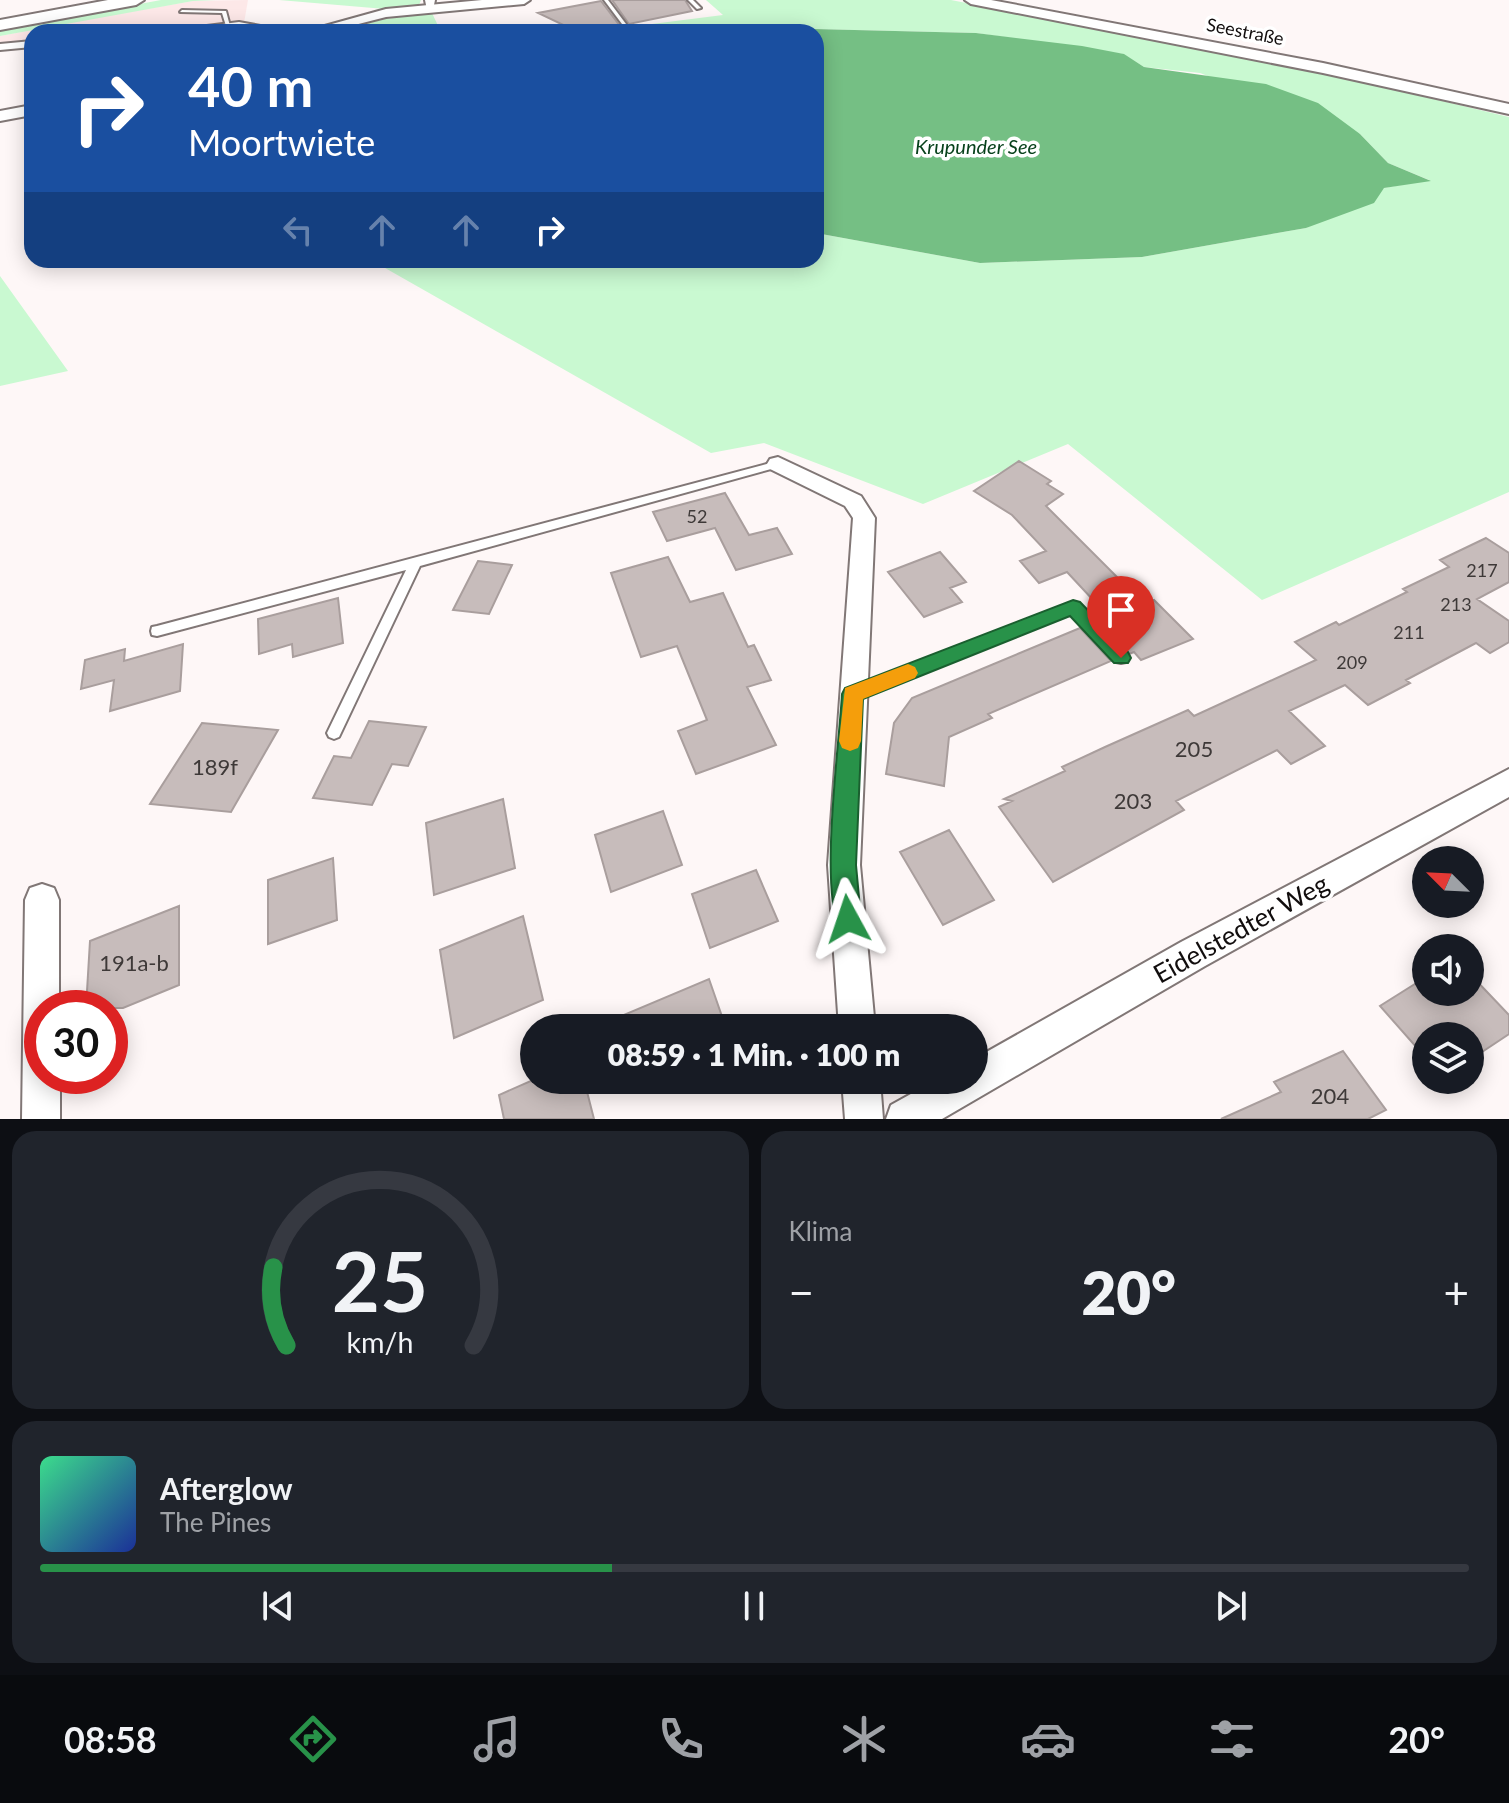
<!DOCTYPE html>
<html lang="de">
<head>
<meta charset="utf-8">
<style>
	:root { --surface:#171b24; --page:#20242c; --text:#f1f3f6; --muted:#9ea1a6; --line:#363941; --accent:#289249 }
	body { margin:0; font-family:Lato,sans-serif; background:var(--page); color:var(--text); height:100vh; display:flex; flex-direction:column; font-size:30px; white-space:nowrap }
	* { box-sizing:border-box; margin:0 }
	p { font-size:26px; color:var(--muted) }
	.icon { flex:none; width:44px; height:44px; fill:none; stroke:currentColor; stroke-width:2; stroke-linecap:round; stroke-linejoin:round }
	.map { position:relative; height:1119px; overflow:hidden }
	.sheet { display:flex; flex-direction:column; gap:12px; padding:12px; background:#0d0f14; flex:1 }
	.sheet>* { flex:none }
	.banner { position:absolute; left:24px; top:24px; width:800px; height:244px; border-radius:24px; box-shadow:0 4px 20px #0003; background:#1a4fa0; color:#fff; overflow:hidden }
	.needle { width:52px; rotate:294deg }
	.controls { position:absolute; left:1412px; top:846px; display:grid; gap:16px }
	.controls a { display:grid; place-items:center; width:72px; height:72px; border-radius:50%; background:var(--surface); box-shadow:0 4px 20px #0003; font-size:40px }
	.speed { position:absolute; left:24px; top:990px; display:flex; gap:16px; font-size:40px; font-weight:700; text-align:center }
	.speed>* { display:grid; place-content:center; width:104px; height:104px; border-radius:50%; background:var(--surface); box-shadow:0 4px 20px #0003; line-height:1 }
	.speed .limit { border:12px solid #d22; background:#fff; color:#111 }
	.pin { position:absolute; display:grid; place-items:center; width:68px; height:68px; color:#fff; margin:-82px -34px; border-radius:50% 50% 50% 0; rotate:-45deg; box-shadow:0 0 8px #0007 }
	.pin .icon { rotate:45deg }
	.me { position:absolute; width:88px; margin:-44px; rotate:355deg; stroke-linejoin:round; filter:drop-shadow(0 0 6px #0008) }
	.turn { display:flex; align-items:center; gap:28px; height:168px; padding:0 32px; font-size:36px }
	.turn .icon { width:104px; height:104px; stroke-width:2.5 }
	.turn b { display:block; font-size:56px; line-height:68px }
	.lanes { display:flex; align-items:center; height:76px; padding:0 32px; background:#0003; justify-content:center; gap:40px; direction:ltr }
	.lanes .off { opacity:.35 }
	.big { font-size:60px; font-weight:800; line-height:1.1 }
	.sheet .widget { flex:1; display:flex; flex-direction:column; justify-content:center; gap:12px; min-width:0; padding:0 28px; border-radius:24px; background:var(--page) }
	.sheet .dial { align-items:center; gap:0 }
	.dial svg { height:208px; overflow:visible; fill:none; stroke:var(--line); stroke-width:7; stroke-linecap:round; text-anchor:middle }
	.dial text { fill:var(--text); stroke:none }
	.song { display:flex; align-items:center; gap:24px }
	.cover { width:96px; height:96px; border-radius:12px; background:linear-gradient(135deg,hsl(150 70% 55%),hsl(230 70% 35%)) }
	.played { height:8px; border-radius:4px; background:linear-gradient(90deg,var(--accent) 40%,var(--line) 40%) }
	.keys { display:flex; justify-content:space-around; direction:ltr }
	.heat { display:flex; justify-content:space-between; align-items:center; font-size:44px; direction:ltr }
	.sheet .tiles { flex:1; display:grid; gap:12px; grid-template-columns:1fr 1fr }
	.widget:last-child { grid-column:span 2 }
	.trip { position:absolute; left:520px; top:1014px; width:468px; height:80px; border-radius:40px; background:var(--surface); box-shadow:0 4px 20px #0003; font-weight:800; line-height:80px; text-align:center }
	.menu { display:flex; height:128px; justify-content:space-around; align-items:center; background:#090b0e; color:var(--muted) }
	.menu .icon { width:56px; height:56px }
	.menu .selected { color:var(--accent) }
	.menu b { font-size:36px; color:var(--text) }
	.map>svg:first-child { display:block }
	.built { fill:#fde8e8 }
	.green { fill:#c9f9d1 }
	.water { fill:#75bf84 }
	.building { fill:#c7bcbb; stroke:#a99e9d; stroke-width:2 }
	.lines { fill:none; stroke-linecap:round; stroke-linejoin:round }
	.lane-casing { stroke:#817776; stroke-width:4 }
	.street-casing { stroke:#817776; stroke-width:4 }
	.secondary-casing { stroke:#817776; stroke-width:4 }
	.highway-casing { stroke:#817776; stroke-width:4 }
	.lane { fill:#fff; fill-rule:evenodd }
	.street { fill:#fff; fill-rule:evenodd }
	.secondary { fill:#fff; fill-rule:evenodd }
	.highway { fill:#fff; fill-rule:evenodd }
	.route { fill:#289249; stroke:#1a5f2f; stroke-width:2 }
	.slow { fill:#f59e0b }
	.labels { text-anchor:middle; stroke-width:7; stroke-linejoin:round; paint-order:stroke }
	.far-street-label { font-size:18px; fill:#110d0d; stroke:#fff }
	.number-label { font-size:18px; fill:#3e3938 }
	.far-water-label { font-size:20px; font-style:italic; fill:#07411b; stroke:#fff }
	.near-number-label { font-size:22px; fill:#3e3938 }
	.near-street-label { font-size:26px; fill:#110d0d; stroke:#fff }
</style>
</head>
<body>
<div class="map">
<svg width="1509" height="1119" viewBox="0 0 1509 1119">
	<rect width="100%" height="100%" fill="#fef7f7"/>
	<path class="built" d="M248,0L244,23L136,32H32V41L0,44V36L99,17L193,1Z"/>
	<path class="green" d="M161,0H216L193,1L0,36V30Z
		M279,0H421L419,5L385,9Z
		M706,0H951L1351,79L1509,117V492L1262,600L1068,444L923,504L764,443L711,453L371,260H816V233L980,263L1142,257L1306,228L1384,188L1429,180L1388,163L1360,134L1200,73L1144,67L1123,54L976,33L814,29L803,32H648L644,25L723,15Z
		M432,13L441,32H333L385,19Z
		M0,276L68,371L0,386Z"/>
	<path class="water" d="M814,29L976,33L1082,46L1124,54L1144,67L1266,84L1318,103L1360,134L1388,163L1431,181L1384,188L1374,203L1306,228L1142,257L980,263L816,233V32H803Z"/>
	<path class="building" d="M612,0H685L692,11L629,24Z
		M601,1L620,26L578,32L538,13Z
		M1019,461L1051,481L1047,484L1063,494L1046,506L1144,604L1154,600L1193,639L1141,660L1134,652L1129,654L1097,621L1108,616L1067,572L1039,583L1020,561L1046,551L1012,515L974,491Z
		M725,493L749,535L777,528L792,554L736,570L715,528L667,541L653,512Z
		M1486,538L1509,553V582L1477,599L1509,621V642L1490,653L1476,643L1406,680L1410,683L1368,705L1345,685L1289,711L1325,746L1291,764L1277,750L1176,801L1184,810L1053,882L999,807L1012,801L1004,799L1065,771L1062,767L1105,747L1188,710L1194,716L1316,660L1295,642L1336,622L1339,625L1407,592L1403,589L1449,567L1440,560Z
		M940,552L966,582L950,588L962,602L924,617L888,572Z
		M668,557L690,602L723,593L748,647L754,645L771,680L747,687L776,745L696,774L678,731L707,720L677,646L641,657L611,573Z
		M478,561L512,565L489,614L453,610Z
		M338,598L343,643L293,657L292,644L259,654L258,619Z
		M1080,628L1111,661L988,714L992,718L949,737L944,786L886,774L894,723L912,698Z
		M183,644L180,691L110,711L114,680L81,689L85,660L125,649L124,661Z
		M369,721L426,727L408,766L392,764L372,805L313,798L334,756L351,758Z
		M202,723L278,730L231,812L150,804Z
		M503,799L515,868L434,895L426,823Z
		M663,811L682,865L611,892L595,835Z
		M949,830L994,900L943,925L900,852Z
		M333,858L337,920L268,944V880Z
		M756,870L778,921L710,948L692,894Z
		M179,906V985L123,1008H86L90,941Z
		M523,916L543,1000L454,1038L440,950Z
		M1470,974L1509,1015V1034L1470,1060V1036H1426V1058L1380,1006L1426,977V992H1470Z
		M709,979L726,1028H593Z
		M1343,1051L1386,1110L1368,1119H1221L1281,1092L1274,1082Z
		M533,1080H584L594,1119H504L499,1095Z"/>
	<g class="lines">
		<defs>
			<path id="lane" d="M604,0H608L626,24H622Z
				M688,0H693L701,8L697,9Z
				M182,10L226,11L230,26H226L222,13L180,12Z
				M778,461L783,464L782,466L420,566L339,737L334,739L329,737L327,733L406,570L157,636L152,635L151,631L152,627L157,626Z
				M1073,602L1077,604L1126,654L1128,658L1126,662L1121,663L1116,662L1071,613L859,697L854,699L849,697L847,693L849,689Z"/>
			<path id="street" d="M425,0H435L433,10H427Z
				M239,22L293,32L239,28L158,32Z
				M32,41V47L0,50V44Z
				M778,457L861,496L875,518L860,865L875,1028H839L828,865L853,518L845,506L770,469L767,464L770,459Z
				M1509,769V797L1205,966L942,1119H886L891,1105L936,1080H974V1059L1181,942Z
				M42,884L54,888L59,900V1008H42V1076H60V1119H22L25,900L30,888Z
				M842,1080H880L883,1119H845Z"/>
			<path id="secondary" d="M482,0H530L524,4L386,17L327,32H303L386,9Z
				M965,0H991L1323,63L1509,104V114L1323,73L971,4Z
				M32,105V115L0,121V111Z"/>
			<path id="highway" d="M108,0H144L136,5L0,30V20Z"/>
		</defs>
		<use href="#lane" class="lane-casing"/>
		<use href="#street" class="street-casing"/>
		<use href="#secondary" class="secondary-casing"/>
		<use href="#highway" class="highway-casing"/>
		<use href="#lane" class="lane"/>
		<use href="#street" class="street"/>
		<use href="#secondary" class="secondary"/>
		<use href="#highway" class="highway"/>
	</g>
	<path class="route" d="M1073,600L1080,602L1128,652L1131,658L1128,663H1114L1070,616L863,699L856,865L861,919L857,928L848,932L839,928C820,883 839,748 842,694L845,688Z"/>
	<path class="slow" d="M908,664L915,667L918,673L915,678L863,699L861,741L858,748L850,751L842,748L839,741L845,688Z"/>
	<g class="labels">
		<g class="far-street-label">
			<text transform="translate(1245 32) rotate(11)" y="6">Seestraße</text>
		</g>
		<g class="number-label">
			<text x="697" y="523">52</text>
			<text x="1482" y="577">217</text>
			<text x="1456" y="611">213</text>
			<text x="1409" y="639">211</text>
			<text x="1352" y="669">209</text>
		</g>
		<g class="far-water-label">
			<text x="976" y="154">Krupunder See</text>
		</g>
		<g class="near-number-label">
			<text x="1194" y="757">205</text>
			<text x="215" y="775">189f</text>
			<text x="1133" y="809">203</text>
			<text x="134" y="971">191a-b</text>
			<text x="1330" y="1104">204</text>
		</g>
		<g class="near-street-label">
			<text transform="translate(1241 929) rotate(-29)" y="9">Eidelstedter Weg</text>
		</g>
	</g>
</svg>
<div class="controls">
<a><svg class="needle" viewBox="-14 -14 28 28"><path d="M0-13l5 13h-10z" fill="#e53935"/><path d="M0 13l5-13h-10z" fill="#9ea1a6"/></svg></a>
<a><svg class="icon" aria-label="sound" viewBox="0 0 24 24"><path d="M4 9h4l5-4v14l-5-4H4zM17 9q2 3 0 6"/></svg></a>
<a><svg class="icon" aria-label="layers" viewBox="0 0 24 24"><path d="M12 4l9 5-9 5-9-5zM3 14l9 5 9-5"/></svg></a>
</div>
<div class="speed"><div class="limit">30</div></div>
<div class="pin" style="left:1121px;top:658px;background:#d93025"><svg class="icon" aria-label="arrive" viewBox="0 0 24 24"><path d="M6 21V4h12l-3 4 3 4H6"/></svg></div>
<svg class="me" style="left:848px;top:919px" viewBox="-20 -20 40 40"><path d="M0-17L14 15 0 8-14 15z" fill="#289249" stroke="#fff" stroke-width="4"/></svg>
<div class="trip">08:59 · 1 Min. · 100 m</div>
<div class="banner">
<div class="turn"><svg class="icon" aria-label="right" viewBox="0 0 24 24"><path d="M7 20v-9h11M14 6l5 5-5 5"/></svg><div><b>40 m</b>Moortwiete</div></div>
<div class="lanes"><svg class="icon off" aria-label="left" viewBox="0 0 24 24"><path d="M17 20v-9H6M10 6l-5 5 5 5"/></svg><svg class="icon off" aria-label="ahead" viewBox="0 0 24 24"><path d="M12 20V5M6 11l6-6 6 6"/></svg><svg class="icon off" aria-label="ahead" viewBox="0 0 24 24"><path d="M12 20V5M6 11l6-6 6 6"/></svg><svg class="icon" aria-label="right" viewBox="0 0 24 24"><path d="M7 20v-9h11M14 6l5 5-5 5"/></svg></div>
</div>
</div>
<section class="sheet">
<div class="tiles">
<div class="widget dial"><svg viewBox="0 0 100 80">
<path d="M14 69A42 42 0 1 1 86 69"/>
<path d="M14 69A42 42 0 0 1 9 39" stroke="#289249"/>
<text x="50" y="56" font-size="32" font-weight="700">25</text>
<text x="50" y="72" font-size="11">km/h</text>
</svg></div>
<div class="widget"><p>Klima</p>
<div class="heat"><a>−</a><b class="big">20°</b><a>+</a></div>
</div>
<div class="widget">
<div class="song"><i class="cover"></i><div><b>Afterglow</b><p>The Pines</p></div></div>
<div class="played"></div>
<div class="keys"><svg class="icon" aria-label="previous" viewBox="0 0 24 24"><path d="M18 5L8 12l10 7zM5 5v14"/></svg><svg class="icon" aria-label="pause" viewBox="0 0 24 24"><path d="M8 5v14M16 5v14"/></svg><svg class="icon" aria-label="next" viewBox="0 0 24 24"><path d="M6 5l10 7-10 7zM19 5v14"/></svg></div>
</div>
</div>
</section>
<nav class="menu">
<b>08:58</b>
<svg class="icon selected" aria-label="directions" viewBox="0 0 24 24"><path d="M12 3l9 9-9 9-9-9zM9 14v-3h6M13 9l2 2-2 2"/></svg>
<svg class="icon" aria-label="music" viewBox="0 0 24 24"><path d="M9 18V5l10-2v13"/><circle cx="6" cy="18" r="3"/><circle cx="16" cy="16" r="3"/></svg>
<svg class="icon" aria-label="phone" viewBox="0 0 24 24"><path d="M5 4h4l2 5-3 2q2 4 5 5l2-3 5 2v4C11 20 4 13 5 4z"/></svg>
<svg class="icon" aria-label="climate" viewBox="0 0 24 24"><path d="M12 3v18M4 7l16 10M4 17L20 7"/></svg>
<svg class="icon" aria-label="car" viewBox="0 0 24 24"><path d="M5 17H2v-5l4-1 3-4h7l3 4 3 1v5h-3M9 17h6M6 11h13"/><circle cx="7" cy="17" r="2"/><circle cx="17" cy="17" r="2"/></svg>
<svg class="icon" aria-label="filters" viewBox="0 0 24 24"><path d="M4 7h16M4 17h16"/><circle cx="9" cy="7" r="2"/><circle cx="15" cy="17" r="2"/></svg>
<b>20°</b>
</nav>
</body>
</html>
